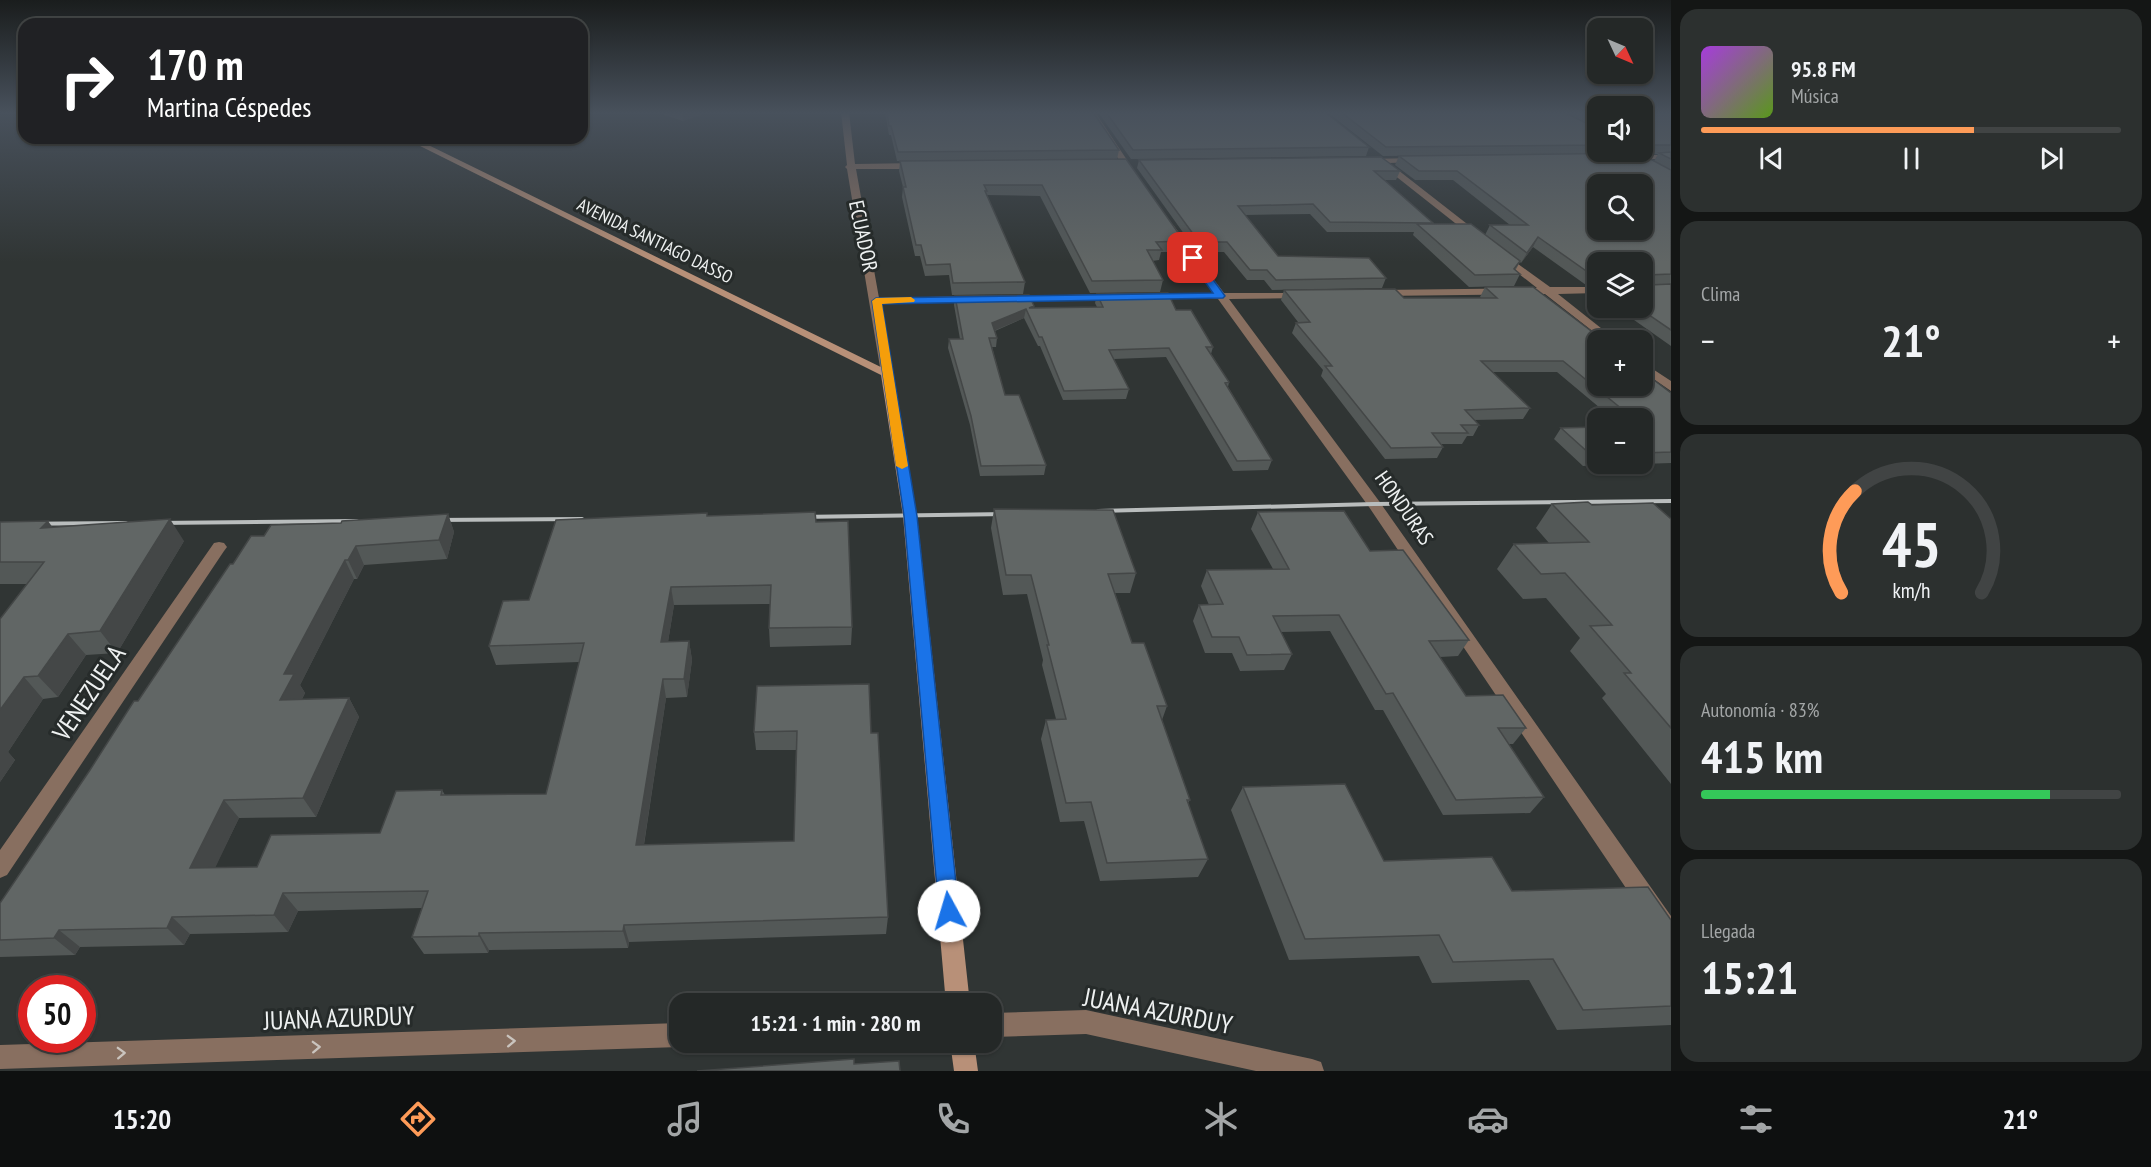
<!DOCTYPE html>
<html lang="es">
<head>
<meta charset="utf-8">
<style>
	:root { --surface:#242827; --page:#2c302f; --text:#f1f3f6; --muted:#a3a6a7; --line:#414444; --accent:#fe9b58 }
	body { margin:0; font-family:"PT Sans Narrow",sans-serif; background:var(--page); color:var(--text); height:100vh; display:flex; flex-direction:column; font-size:22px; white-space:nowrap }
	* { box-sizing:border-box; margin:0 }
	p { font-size:20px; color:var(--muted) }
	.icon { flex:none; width:33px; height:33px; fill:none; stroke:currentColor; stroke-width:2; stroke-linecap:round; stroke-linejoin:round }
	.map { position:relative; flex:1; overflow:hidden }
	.side { display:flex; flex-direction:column; gap:9px; padding:9px; background:#141615; width:480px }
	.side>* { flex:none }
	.top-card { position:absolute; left:18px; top:18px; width:570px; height:126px; border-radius:18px; box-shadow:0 2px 4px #0004,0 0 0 2px var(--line); background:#202124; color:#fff; overflow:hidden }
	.needle { width:39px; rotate:134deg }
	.tools { position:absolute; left:1587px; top:18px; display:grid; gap:12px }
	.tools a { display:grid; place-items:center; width:66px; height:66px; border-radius:12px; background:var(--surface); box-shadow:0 2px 4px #0004,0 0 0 2px var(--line); font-size:30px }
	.speed { position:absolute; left:18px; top:975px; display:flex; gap:12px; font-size:30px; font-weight:700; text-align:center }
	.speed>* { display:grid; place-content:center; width:78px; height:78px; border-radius:50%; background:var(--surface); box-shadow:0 2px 4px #0004,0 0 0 2px var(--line); line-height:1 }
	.speed .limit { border:9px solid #d22; background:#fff; color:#111 }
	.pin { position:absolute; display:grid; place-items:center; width:51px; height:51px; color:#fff; margin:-26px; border-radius:12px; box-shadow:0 3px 9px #0006 }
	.me { position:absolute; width:66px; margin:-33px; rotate:354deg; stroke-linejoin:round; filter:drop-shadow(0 0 4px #0008) }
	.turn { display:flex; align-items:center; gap:21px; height:126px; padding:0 30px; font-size:27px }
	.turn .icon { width:78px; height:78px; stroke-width:2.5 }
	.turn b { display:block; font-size:42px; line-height:51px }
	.big { font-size:45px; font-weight:600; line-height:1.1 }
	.side .card { flex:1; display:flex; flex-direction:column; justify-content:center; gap:9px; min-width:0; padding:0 21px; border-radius:18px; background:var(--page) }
	.side .dial { align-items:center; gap:0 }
	.dial svg { height:156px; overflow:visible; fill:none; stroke:var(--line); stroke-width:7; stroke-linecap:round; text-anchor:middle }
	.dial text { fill:var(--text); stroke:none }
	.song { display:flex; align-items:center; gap:18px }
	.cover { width:72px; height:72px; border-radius:9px; background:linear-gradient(135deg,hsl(280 70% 55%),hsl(90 70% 35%)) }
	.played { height:6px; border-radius:3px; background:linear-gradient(90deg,var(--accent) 65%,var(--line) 65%) }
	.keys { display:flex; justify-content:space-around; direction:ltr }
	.heat { display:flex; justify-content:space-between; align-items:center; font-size:33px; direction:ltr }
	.charge { height:9px; border-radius:4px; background:linear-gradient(90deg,#34c759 83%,var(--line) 0) }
	.trip { position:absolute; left:669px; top:993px; width:333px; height:60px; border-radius:18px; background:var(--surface); box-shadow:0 2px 4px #0004,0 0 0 2px var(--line); font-weight:600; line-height:60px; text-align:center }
	.dock { display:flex; height:96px; justify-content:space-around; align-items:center; background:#0e1010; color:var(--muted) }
	.dock .icon { width:42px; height:42px }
	.dock .on { color:var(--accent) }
	.dock b { font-size:27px; color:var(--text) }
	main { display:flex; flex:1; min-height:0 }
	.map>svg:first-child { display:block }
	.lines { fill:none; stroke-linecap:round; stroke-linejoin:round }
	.minor { fill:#886f60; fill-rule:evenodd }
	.secondary { fill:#b89078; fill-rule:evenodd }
	.rail { stroke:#b9bdbd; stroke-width:4 }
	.wall { fill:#535857; fill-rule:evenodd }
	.shaded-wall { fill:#444747 }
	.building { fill:#616665; stroke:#444747; stroke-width:1.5; fill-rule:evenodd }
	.oneway { stroke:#cac4be }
	.route { fill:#1a73e8; stroke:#114b97; stroke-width:1.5 }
	.slow { fill:#f59e0b }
	.labels { text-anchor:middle; stroke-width:6; stroke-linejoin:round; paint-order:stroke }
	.far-street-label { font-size:18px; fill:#eef1f1; stroke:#262b2a }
	.street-label { font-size:21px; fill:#eef1f1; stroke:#262b2a }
	.near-street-label { font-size:26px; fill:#eef1f1; stroke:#262b2a }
</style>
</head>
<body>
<main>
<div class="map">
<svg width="1671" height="1071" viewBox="0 0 1671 1071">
	<rect width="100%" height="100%" fill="#303534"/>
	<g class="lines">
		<path class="minor" d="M841,112H849L855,164L918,163L922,166L918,169H856L879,298L976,296L981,299L976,302L881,304L893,373L887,377L881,373L847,169L845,167L847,165Z
			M1088,112H1095L1137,175L1136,177H1130Z
			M1626,155H1671V159H1623L1622,157Z
			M1419,158V162H1416L1389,163L1480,234V238H1474L1379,163H1365L1361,161L1365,159Z
			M1171,225L1174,226L1224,293H1306L1307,295L1302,298L1229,299L1379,501L1671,916V946L1663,943L1369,507L1218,299H1145L1144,297L1149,294L1213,293L1166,228Z
			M1500,251L1550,287H1598V293L1558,294L1616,340H1604L1545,294L1380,296L1375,293L1380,290L1537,288L1496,256L1495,254Z
			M1116,294L1121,297L1120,299L1012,302L1007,299L1012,296Z
			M1642,362L1671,381V391L1642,371Z
			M219,542L224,543L227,547L224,551L7,875L0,878V850L214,543Z
			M1086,1010L1312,1059L1321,1062L1324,1071H1256L1086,1034L992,1037V1013Z
			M680,1023V1042H689L680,1047L0,1069V1045Z"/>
		<path class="secondary" d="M404,138H414L893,373L917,516L970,1004H946L903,516L881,375Z
			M950,1042H974L978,1071H954Z"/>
		<path class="rail" d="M1098,511L1374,504L1671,501
			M798,517L1008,514
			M432,520L582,519
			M156,523L357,521
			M0,524L126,523"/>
	</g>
	<path class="wall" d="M655,112H709L683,121Z
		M885,112H1093L1119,150L1117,159L1184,241L1181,252H1161L1159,260L1152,261L1163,280L1160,292L1090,293L1040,196L986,195L1025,282L1023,294L952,295L949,275L925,276L920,256H915L902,197L903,187L899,171L900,161H897L891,135H889Z
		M1098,112H1325L1369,147L1366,156L1131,159Z
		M1327,112H1598V152H1642V112H1671V346L1617,308H1642L1598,262V285H1586L1533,247L1521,263L1520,262L1515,271L1520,274L1514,286L1469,287L1413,235L1414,232H1327L1310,214L1245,215L1278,256L1386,278L1382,288L1272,290L1264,280H1247L1224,252H1197L1137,168L1139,160L1400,171L1396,180H1384L1433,223V224L1485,235L1490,225H1510L1453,180H1415L1395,165L1399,156L1535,155L1383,156ZM1639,154H1658L1654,161Z
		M1485,287L1671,393V463L1583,466L1554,439L1561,428L1598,427V464H1642V418H1612L1557,372H1492L1530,408L1523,419L1474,420L1479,425L1473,436H1467L1462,444H1441L1443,447L1437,458L1385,459L1321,376L1323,370L1292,333L1296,323L1298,322L1281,300L1284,290L1404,298H1481L1480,297Z
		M1097,294L1176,310L1213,347L1211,354L1229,382L1228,387L1272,460L1268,470L1233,471L1166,357L1114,359L1129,389L1126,399L1063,400L1040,346H1038L1024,318L995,331L997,338L996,347H992L1005,395L1046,465L1044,475L980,476L970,425L948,348L949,339H960L954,305L955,296L1034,306V308L1097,307L1095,303Z
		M1552,504L1592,505L1671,519V784L1602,698L1606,694L1570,651L1580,638L1546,598L1523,599L1497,569L1514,544L1549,543L1536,528Z
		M994,509L1136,573L1130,593H1115L1132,643L1167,706L1162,720L1190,800L1188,803L1208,859L1198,877L1100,881L1084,821L1060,822L1041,739L1046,720L1056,719L1042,665L1043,660L1027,594L1003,595L991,528Z
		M1258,512L1370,551L1469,640L1458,656L1440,657L1466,696L1526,728L1513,744H1508L1544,797L1530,813L1443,815L1383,710H1375L1330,631L1281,632L1292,654L1284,670L1240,671L1232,653H1205L1193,621L1199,605H1209L1201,586L1207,570L1273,569L1251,529Z
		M448,514L454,532L447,559L364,565L357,579H354L300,685L305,693L302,699L349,698L359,717L316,817L239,818L215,867H257L380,833L442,790L445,795L546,794L579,662L496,665L489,646L529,600L707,516L816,522L852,627L851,645L770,647L769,628L770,604L674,605L668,642L689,641L692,660L687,697L666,698L644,845L794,841L796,750H756L754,732L757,686L871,733L888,917L886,934L629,942L628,948L489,950L488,953L424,954L412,937L422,908L298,911L288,932L190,934L184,945L80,947L75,955L0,957V903L138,701L233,564L264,536L341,523Z
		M0,522L184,541L117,653L86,655L58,697L43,699L8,752L15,760L0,782L27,584H0Z
		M1243,787L1384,861L1512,891L1671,920V1025L1557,1030L1529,980L1432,983L1419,956L1289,960L1231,810Z"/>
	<path class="shaded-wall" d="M682,112H709L683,121Z
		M1538,237L1533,247L1521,263L1527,253Z
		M1026,309L1024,318L991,332L992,323Z
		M448,514L454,532L447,559L439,540Z
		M170,519L184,541L117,653L100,631Z
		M48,521L64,543L41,528Z
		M356,546L364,565L357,579L348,560Z
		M345,560L354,579L300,685L305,693L292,719L280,700L284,674Z
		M671,587L674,605L665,660L661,642Z
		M68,634L86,655L58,697L38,676Z
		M689,641L692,660L687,697L684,679Z
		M24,677L43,699L8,752L15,760L0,782V710Z
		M663,679L666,698L641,863L636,845Z
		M349,698L359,717L316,817L303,798Z
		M224,800L239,818L207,885L190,868Z
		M283,893L298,911L288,932L274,915Z
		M172,917L190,934L184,945L167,928Z
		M624,925L629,942L628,948L623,931Z
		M59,930L80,947L75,955L54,938Z
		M479,933L489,950L488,953L479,936Z"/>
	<path class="building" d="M887,112H1093L1119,150L898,152L891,126H889Z
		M1106,112H1325L1369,147L1133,150Z
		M1341,112H1564L1598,129V145L1386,147Z
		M1582,112H1598V121Z
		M1642,112H1671V145H1642Z
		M1671,152V159L1659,153Z
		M1639,153L1671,170V274L1647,275L1646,283L1649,285L1671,284V330L1639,308H1642V262H1598V275H1592L1538,237L1527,253L1490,225H1528L1457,171H1419L1399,156ZM1598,184H1642V230H1598Z
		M1381,157L1400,171H1374L1433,223L1330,222L1313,204L1238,206L1278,256L1369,258L1386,278L1276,280L1267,270H1250L1227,242H1199L1139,160Z
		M1126,159L1184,241L1156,242L1162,250H1147L1163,280L1092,281L1042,185H984L987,191H985L1025,282L953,283L950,264L926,265L921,245H916L903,187H906L900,161Z
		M1417,224H1471L1520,261L1514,269L1520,274L1475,275Z
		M1485,287H1533L1603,340H1598V386H1642V371L1671,393V452L1642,453V418H1633L1563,361H1481L1530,408L1465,410L1479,425H1461L1468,433H1432L1443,447L1391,448L1325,366H1332L1296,323L1310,322L1284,290L1395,289L1404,298H1497Z
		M1168,293L1176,310H1191L1213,347H1206L1229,382L1225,383L1272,460L1237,461L1169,348L1109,350L1129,389L1064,391L1042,337H1039L1026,309L992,323L997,338H989L1005,395H1019L1046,465L981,466L971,416L949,339H963L955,296L1029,295L1034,306L1029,308L1103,307L1097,294Z
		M1598,427V455H1591L1561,428Z
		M1588,502L1592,505L1653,503L1671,519V728L1624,673H1631L1590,626L1612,625L1565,573L1541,574L1514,544L1589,542L1552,504Z
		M994,509L1113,510L1136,573L1108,574L1132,643H1144L1167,706H1157L1190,800H1187L1208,859L1107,863L1091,802L1066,803L1046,720L1066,719L1047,645H1049L1031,575H1006Z
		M1344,511L1370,551L1403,550L1469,640L1429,641L1466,696L1503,695L1526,728H1498L1544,797L1456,800L1393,693L1386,694L1339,615L1273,616L1292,654L1247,655L1239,637H1212L1199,605L1223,604L1207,570L1289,569L1258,512Z
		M815,512L816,522L848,521L852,627L769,628L771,585L671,587L661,642L689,641L684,679H663L636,845L794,841L797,731L754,732L757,686L869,684L871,733H878L888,917L624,925L623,931L479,933V936L412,937L428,891L283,893L274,915L172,917L167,928L59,930L54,938L0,940V903L90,770L134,701H138L230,564H233L251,536H264L271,525L341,523L342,521L448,514L439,540L356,546L348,560H345L284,674H294L280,700L349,698L303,798L224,800L190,868L257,867L271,835L380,833L396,791L442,790L441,795L546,794L584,643L489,646L503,601L529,600L556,520L707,513V516Z
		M170,519L100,631L68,634L38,676L24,677L0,710V619L44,562H0V522L48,521L41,528Z
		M1345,784L1384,861L1492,857L1512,891L1648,887L1671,920V1006L1583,1010L1553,959L1453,962L1439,935L1305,939L1243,787Z
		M854,1059V1064L899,1061L900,1071H697Z"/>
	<defs><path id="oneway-chevron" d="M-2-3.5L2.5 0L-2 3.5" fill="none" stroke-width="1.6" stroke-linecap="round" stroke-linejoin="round" transform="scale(1.5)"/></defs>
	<g class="oneway">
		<use href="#oneway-chevron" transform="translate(511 1041) rotate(-2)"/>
		<use href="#oneway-chevron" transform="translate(316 1047) rotate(-2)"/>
		<use href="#oneway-chevron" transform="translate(121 1053) rotate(-2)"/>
	</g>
	<linearGradient id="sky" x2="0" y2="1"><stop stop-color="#1a1d1d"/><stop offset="0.43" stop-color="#48515c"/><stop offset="1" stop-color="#48515c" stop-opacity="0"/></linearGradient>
	<rect width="1671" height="262" fill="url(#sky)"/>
	<path class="route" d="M1189,256H1196L1225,296L1223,298L882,304L917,516L959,911L956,917L949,920L942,917L939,911L904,516L872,301L876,298L1213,293L1188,258Z"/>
	<path class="slow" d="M911,297L915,300L914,302L882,304L908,466L902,469L896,466L872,301L876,298Z"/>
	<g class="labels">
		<g class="far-street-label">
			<text transform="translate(655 241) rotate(26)" y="6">AVENIDA SANTIAGO DASSO</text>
		</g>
		<g class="street-label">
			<text transform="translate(863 236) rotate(78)" y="7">ECUADOR</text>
			<text transform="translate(1404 508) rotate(55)" y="7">HONDURAS</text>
		</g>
		<g class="near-street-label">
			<text transform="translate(89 693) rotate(-56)" y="9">VENEZUELA</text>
			<text transform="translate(1158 1011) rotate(11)" y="9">JUANA AZURDUY</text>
			<text transform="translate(339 1018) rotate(-2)" y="9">JUANA AZURDUY</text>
		</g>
	</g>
</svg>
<div class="tools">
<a><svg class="needle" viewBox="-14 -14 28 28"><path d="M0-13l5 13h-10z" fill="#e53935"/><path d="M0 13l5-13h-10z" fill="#a3a6a7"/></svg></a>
<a><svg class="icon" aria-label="sound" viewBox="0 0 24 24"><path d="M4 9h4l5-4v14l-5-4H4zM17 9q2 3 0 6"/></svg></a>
<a><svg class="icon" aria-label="search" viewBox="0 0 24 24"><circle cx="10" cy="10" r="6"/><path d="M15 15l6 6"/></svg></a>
<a><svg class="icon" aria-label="layers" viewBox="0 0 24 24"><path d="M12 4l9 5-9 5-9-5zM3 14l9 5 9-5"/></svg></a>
<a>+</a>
<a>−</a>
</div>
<div class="speed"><div class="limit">50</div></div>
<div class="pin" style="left:1193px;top:258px;background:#d93025"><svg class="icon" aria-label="arrive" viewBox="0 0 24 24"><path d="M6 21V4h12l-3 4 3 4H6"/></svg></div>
<svg class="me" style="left:949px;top:911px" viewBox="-20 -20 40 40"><circle r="19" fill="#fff"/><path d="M0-13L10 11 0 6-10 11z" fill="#1a73e8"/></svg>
<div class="trip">15:21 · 1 min · 280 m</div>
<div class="top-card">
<div class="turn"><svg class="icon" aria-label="right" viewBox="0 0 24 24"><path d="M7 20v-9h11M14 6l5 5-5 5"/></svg><div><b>170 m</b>Martina Céspedes</div></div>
</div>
</div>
<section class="side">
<div class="card">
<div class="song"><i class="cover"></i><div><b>95.8 FM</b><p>Música</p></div></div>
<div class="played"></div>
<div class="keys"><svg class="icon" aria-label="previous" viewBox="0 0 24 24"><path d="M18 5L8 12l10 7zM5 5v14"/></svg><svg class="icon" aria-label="pause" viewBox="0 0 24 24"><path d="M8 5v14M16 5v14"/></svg><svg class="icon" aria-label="next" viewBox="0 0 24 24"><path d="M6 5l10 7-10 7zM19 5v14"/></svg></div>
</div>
<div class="card"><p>Clima</p>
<div class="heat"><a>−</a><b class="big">21°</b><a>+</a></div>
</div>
<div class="card dial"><svg viewBox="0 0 100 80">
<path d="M14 69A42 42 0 1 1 86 69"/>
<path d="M14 69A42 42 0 0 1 21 17" stroke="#fe9b58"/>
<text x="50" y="56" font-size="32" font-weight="700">45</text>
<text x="50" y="72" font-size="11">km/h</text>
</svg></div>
<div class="card"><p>Autonomía · 83%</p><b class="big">415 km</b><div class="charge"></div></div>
<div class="card"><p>Llegada</p><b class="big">15:21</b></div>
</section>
</main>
<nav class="dock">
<b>15:20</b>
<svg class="icon on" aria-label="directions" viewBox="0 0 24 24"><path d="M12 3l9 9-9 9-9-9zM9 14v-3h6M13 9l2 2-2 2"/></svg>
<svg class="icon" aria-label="music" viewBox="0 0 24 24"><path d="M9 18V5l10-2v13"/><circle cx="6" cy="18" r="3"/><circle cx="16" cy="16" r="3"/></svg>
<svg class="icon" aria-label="phone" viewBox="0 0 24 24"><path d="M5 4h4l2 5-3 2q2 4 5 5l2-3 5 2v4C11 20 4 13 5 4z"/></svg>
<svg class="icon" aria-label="climate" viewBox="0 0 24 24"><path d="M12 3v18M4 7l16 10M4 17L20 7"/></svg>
<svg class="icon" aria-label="car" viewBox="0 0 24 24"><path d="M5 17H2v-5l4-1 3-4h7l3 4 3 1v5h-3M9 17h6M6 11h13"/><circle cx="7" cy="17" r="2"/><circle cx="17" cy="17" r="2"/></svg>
<svg class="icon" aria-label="filters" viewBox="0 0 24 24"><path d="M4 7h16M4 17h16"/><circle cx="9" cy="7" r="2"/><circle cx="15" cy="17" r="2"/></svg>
<b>21°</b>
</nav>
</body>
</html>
